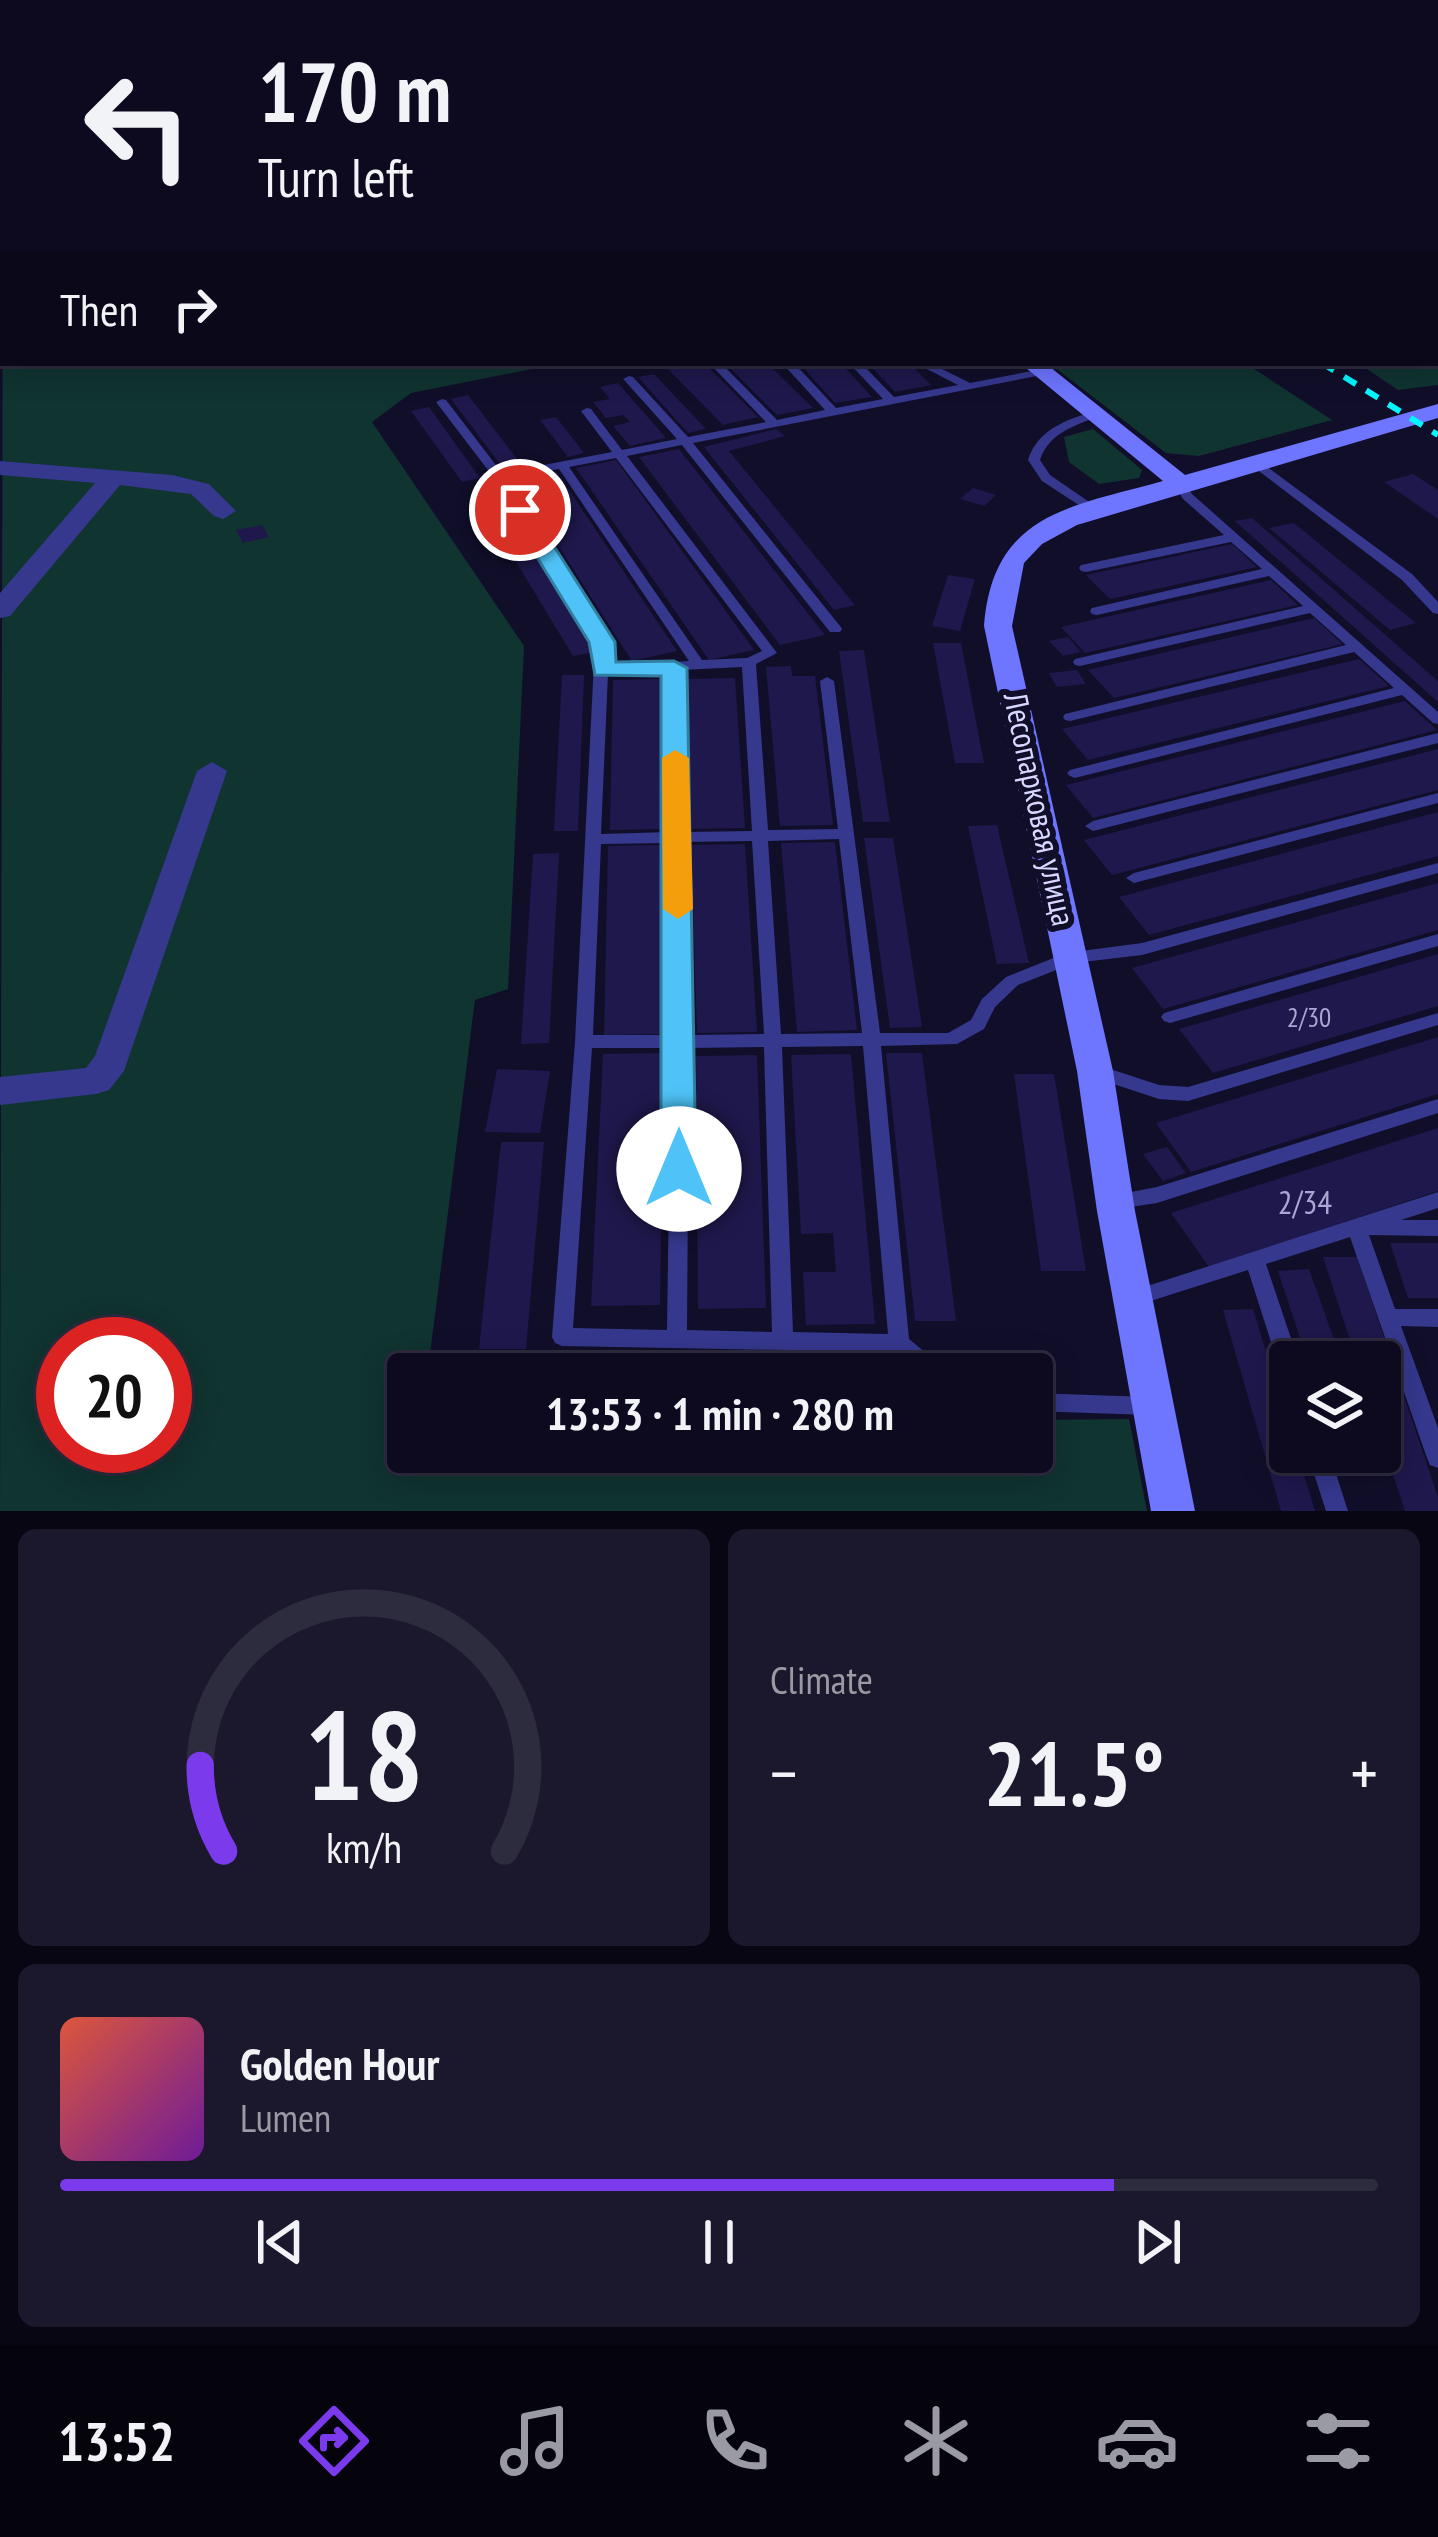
<!DOCTYPE html>
<html lang="en">
<head>
<meta charset="utf-8">
<style>
	:root { --surface:#0d0a20; --page:#1b182d; --text:#f1f3f6; --muted:#9a9aa5; --line:#2d2b3e; --accent:#7c3aed }
	body { margin:0; font-family:"PT Sans Narrow",sans-serif; background:var(--page); color:var(--text); height:100vh; display:flex; flex-direction:column; font-size:45px; white-space:nowrap }
	* { box-sizing:border-box; margin:0 }
	p { font-size:39px; color:var(--muted) }
	.icon { flex:none; width:66px; height:66px; fill:none; stroke:currentColor; stroke-width:2; stroke-linecap:round; stroke-linejoin:round }
	.map { position:relative; height:1511px; overflow:hidden }
	.details { display:flex; flex-direction:column; gap:18px; padding:18px; background:#070612; flex:1 }
	.details>* { flex:none }
	.banner { position:absolute; left:0px; top:0px; width:1440px; height:366px; box-shadow:0 6px 30px #0003,0 0 0 3px var(--line); background:#0d0a20; color:var(--text); overflow:hidden }
	.buttons { position:absolute; left:1269px; top:1341px; display:grid; gap:24px }
	.buttons a { display:grid; place-items:center; width:132px; height:132px; border-radius:12px; background:var(--surface); box-shadow:0 6px 30px #0003,0 0 0 3px var(--line); font-size:60px }
	.speed { position:absolute; left:36px; top:1317px; display:flex; gap:24px; font-size:60px; font-weight:700; text-align:center }
	.speed>* { display:grid; place-content:center; width:156px; height:156px; border-radius:50%; background:var(--surface); box-shadow:0 6px 30px #0003,0 0 0 3px var(--line); line-height:1 }
	.speed .limit { border:18px solid #d22; background:#fff; color:#111 }
	.pin { position:absolute; display:grid; place-items:center; width:102px; height:102px; color:#fff; margin:-51px; border:6px solid #fff; border-radius:50%; box-shadow:0 3px 12px #0007 }
	.me { position:absolute; width:132px; margin:-66px; rotate:0deg; stroke-linejoin:round; filter:drop-shadow(0 0 9px #0008) }
	.turn { display:flex; align-items:center; gap:42px; height:252px; padding:0 60px; font-size:54px }
	.turn .icon { width:156px; height:156px; stroke-width:2.5 }
	.turn b { display:block; font-size:84px; line-height:102px }
	.then { display:flex; align-items:center; height:114px; padding:0 60px; background:#0003; gap:24px; font-size:45px }
	.big { font-size:90px; font-weight:700; line-height:1.1 }
	.details .card { flex:1; display:flex; flex-direction:column; justify-content:center; gap:18px; min-width:0; padding:0 42px; border-radius:18px; background:var(--page) }
	.details .dial { align-items:center; gap:0 }
	.dial svg { height:312px; overflow:visible; fill:none; stroke:var(--line); stroke-width:7; stroke-linecap:round; text-anchor:middle }
	.dial text { fill:var(--text); stroke:none }
	.song { display:flex; align-items:center; gap:36px }
	.cover { width:144px; height:144px; border-radius:18px; background:linear-gradient(135deg,hsl(10 70% 55%),hsl(280 70% 35%)) }
	.played { height:12px; border-radius:6px; background:linear-gradient(90deg,var(--accent) 80%,var(--line) 80%) }
	.keys { display:flex; justify-content:space-around; direction:ltr }
	.heat { display:flex; justify-content:space-between; align-items:center; font-size:66px; direction:ltr }
	.details .tiles { flex:1; display:grid; gap:18px; grid-template-columns:1fr 1fr }
	.card:last-child { grid-column:span 2 }
	.trip { position:absolute; left:387px; top:1353px; width:666px; height:120px; border-radius:12px; background:var(--surface); box-shadow:0 6px 30px #0003,0 0 0 3px var(--line); font-weight:700; line-height:120px; text-align:center }
	.tabs { display:flex; height:192px; justify-content:space-around; align-items:center; background:#05040d; color:var(--muted) }
	.tabs .icon { width:84px; height:84px }
	.tabs .on { color:var(--accent) }
	.tabs b { font-size:54px; color:var(--text) }
	.map>svg:first-child { display:block }
	.green { fill:#103430; fill-rule:evenodd }
	.lines { fill:none; stroke-linecap:round; stroke-linejoin:round }
	.river { fill:#06244b; fill-rule:evenodd }
	.building { fill:#1f184c }
	.lane { fill:#35388d; fill-rule:evenodd }
	.street { fill:#35388d; fill-rule:evenodd }
	.secondary { fill:#6e75ff; fill-rule:evenodd }
	.rail-far1 { stroke:#03f9ff; stroke-width:4.5; stroke-dasharray:10 9; stroke-linecap:butt }
	.rail { stroke:#03f9ff; stroke-width:6; stroke-dasharray:14 12; stroke-linecap:butt }
	.route { fill:#4fc3f7; stroke:#337fa1; stroke-width:3 }
	.slow { fill:#f59e0b }
	.labels { text-anchor:middle; stroke-width:12; stroke-linejoin:round; paint-order:stroke }
	.number-label { font-size:27px; fill:#aaa7d2 }
	.street-label { font-size:33px; fill:#d8d7ff; stroke:#110e2a }
	.near-number-label { font-size:33px; fill:#aaa7d2 }
</style>
</head>
<body>
<div class="map">
<svg width="1438" height="1511" viewBox="0 0 1438 1511">
	<rect width="100%" height="100%" fill="#110e2a"/>
	<path class="green" d="M3,188V363H562L411,393L372,422L524,646L508,989L475,1000L430,1354L451,1357L462,1364L461,1374H408V1452H1032V1420L1129,1419L1147,1511H0ZM63,1344H165V1446H63Z
		M1438,298V385L1398,390L1358,363H1437Z
		M1049,363H1245L1332,420L1199,456L1166,453Z
		M1093,429L1142,470L1139,478L1099,484L1069,462L1064,437Z"/>
	<g class="lines">
		<path class="river" d="M323,0H348L350,3H325Z"/>
	</g>
	<path class="building" d="M704,363L758,417L723,425L665,366Z
		M725,363H767L813,408L777,415Z
		M799,363H841L872,397L835,403Z
		M868,363H909L931,385L895,392Z
		M654,374L706,429L688,433L638,377Z
		M618,383L666,438L630,446L613,426L630,422L623,415L606,418L593,402L610,399L600,387Z
		M468,395L521,464L503,468L451,399Z
		M429,407L480,478L462,482L411,411Z
		M556,417L584,453L568,457L540,420Z
		M776,429L785,436L729,451L855,605L834,610L704,447Z
		M679,449L825,635L780,645L639,457Z
		M616,460L754,650L709,660L576,468Z
		M557,472L677,651L632,661L516,480Z
		M1413,474L1438,490V519L1384,482Z
		M973,488L996,495L984,506L960,499Z
		M496,493L594,652L573,656L477,497Z
		M1252,518L1438,681V702L1235,521Z
		M1294,523L1416,623L1390,630L1269,528Z
		M262,525L269,537L243,543L236,530Z
		M1232,544L1257,567L1110,599L1086,575Z
		M948,575L975,579L960,631L932,626Z
		M1271,580L1298,605L1085,653L1061,627Z
		M1314,618L1343,644L1114,698L1088,670Z
		M1068,637L1081,652L1063,656L1049,641Z
		M933,643H961L984,763H955Z
		M864,650L890,822H863L839,651Z
		M1359,659L1389,686L1088,760L1062,729Z
		M791,666L792,676H815L833,825L780,826L766,667Z
		M1077,670L1086,684L1057,687L1049,673Z
		M562,675H584L578,831H554Z
		M735,678L745,828L692,829L687,679Z
		M662,679L664,829L610,830L613,680Z
		M1405,701L1437,730L1093,818L1066,785Z
		M1438,749V790L1112,875L1084,840Z
		M1438,812V856L1149,935L1119,897Z
		M997,825L1029,963L997,964L968,826Z
		M864,838H893L922,1027L890,1028Z
		M835,842L857,1030L797,1032L781,843Z
		M745,844L757,1032L697,1033L691,845Z
		M662,845L665,1034L604,1035L608,846Z
		M559,853L549,1043L521,1044L533,854Z
		M1438,883V930L1163,1009L1132,968Z
		M1438,954V1006L1213,1073L1179,1029Z
		M1438,1037V1094L1191,1172L1156,1123Z
		M663,1053L660,1305L591,1306L603,1054Z
		M886,1053H922L956,1321H915Z
		M851,1054L875,1324L806,1325L803,1272H836L833,1233L801,1234L791,1055Z
		M757,1055L766,1308L698,1309L696,1056Z
		M497,1069L550,1071L540,1133L485,1132Z
		M1014,1074H1054L1086,1271H1041Z
		M1438,1128V1191L1209,1267L1171,1213Z
		M501,1142H544L526,1349H479Z
		M1167,1147L1186,1173L1163,1181L1143,1154Z
		M1390,1243H1438V1298H1408Z
		M1323,1257H1357L1438,1497V1511H1405L1380,1434V1362H1357Z
		M1309,1269L1342,1362H1308L1278,1271Z
		M1253,1309L1290,1430V1452H1297L1315,1511H1281L1223,1310Z"/>
	<g class="lines">
		<path class="lane" d="M1002,0H1010L1009,3H1001Z
			M1132,0H1140V3H1132Z
			M1218,0H1226V3H1218Z
			M1296,0H1304V3H1296Z
			M0,12H3V16H0Z
			M709,363H721L777,420L825,410L782,363H794L836,408L883,399L849,363H861L894,397L958,385L915,363H930L970,383L1042,369L1048,372L1042,375L693,443L840,626L842,629L840,632H830L682,445L627,456L777,653L756,664L768,830L838,829L820,681L827,677L834,681L880,1033H948L971,1020L982,999L1006,977L1066,953L1142,943L1438,863V873L1142,955L1074,963L1018,985L995,1007L984,1029L957,1044L881,1046L909,1339L944,1368L948,1374H922L895,1352L562,1346L555,1343L552,1337L575,1042L595,642L494,478L436,402L442,399L446,400L502,473L612,452L581,411L587,408L591,409L622,450L677,439L625,381L623,379L629,376L633,377L688,437L766,422ZM616,458L762,651L747,658L702,660L569,467ZM559,469L689,661L608,666L609,642L507,479ZM742,667L752,831L685,832L681,670C701,669 721,668 742,667ZM667,671L669,832L601,834L608,674ZM839,839L862,1033L781,1034L768,841ZM752,841L764,1034L689,1035L685,842ZM669,843L671,1035H593L601,844ZM863,1046L888,1334L793,1332L782,1047ZM764,1047L772,1332L687,1330L689,1048ZM592,1048H671L667,1330L573,1328Z
			M1095,411L1099,412V416C1074,426 1049,433 1040,460L1050,475L1095,506V512L1091,513L1042,481L1028,460C1038,429 1066,420 1095,411Z
			M1255,458L1412,574L1438,602V614L1433,613L1402,580L1251,465V459Z
			M1179,478L1183,479L1192,494L1438,712V724L1433,723L1402,695L1075,778L1070,776L1067,773L1070,770L1394,688L1354,652L1070,721L1065,720L1063,717L1065,714L1346,645L1310,613L1080,666L1075,665L1073,662L1075,659L1303,606L1269,576L1097,615L1092,614L1090,611L1092,608L1262,569L1231,542L1086,572L1081,571L1079,568L1081,565L1086,564L1224,535L1183,499L1173,482Z
			M1438,733V743L1093,831L1085,826L1093,821Z
			M1438,793V803L1134,883L1126,878L1134,873Z
			M1438,934V946L1170,1023L1164,1021L1161,1017L1164,1013Z
			M1438,1013V1025L1188,1101L1159,1099L1092,1077L1089,1072L1092,1067L1098,1065L1159,1085L1188,1087Z
			M1438,1099V1113L1157,1203L1117,1209L1110,1206L1107,1201L1110,1196L1157,1187Z
			M1438,1192V1208L1401,1220H1438V1236L1369,1235L1395,1309H1438V1327L1401,1326L1438,1428V1468L1430,1465L1427,1458L1350,1237L1266,1264L1299,1362H1290V1376L1283,1373L1279,1367L1248,1270L1135,1306L1128,1304L1125,1298L1128,1292L1135,1290Z
			M1032,1393L1149,1397L1157,1399L1160,1406L1157,1413L1149,1415L1032,1411Z
			M1307,1452H1329L1348,1511H1326Z"/>
		<path class="street" d="M0,461L172,475L209,484L236,511L223,519L214,516L191,494L120,485L10,616L0,618V593L95,483L0,475Z
			M212,762L227,771L124,1071L109,1090L96,1094L0,1105V1077L86,1068L95,1056L197,771Z"/>
		<path class="secondary" d="M1320,0H1336L1337,3H1321Z
			M0,102L3,103V113L0,112Z
			M1437,276H1438V288H1437Z
			M1020,363H1045L1185,475L1438,404V418L1077,525L1042,544L1024,563L1012,626L1113,1071L1135,1211L1195,1511H1151L1097,1211L1077,1071L984,626C993,513 1070,507 1163,481Z"/>
		<path class="rail-far1" d="M725,0L730,3"/>
		<path class="rail" d="M1322,363L1438,435"/>
	</g>
	<path class="route" d="M520,503L531,510L615,642L616,662L674,661L687,668L696,1169L691,1179L679,1183L666,1179L661,1169V676L595,675L589,642L508,510Z"/>
	<path class="slow" d="M675,750L689,758L693,909L678,919L663,909L662,758Z"/>
	<g class="labels">
		<g class="number-label">
			<text x="1309" y="1027">2/30</text>
		</g>
		<g class="street-label">
			<text transform="translate(1040 809) rotate(78)" y="12">Лесопарковая улица</text>
		</g>
		<g class="near-number-label">
			<text x="1305" y="1214">2/34</text>
		</g>
	</g>
</svg>
<div class="buttons">
<a><svg class="icon" aria-label="layers" viewBox="0 0 24 24"><path d="M12 4l9 5-9 5-9-5zM3 14l9 5 9-5"/></svg></a>
</div>
<div class="speed"><div class="limit">20</div></div>
<div class="pin" style="left:520px;top:510px;background:#d93025"><svg class="icon" aria-label="arrive" viewBox="0 0 24 24"><path d="M6 21V4h12l-3 4 3 4H6"/></svg></div>
<svg class="me" style="left:679px;top:1169px" viewBox="-20 -20 40 40"><circle r="19" fill="#fff"/><path d="M0-13L10 11 0 6-10 11z" fill="#4fc3f7"/></svg>
<div class="trip">13:53 · 1 min · 280 m</div>
<div class="banner">
<div class="turn"><svg class="icon" aria-label="left" viewBox="0 0 24 24"><path d="M17 20v-9H6M10 6l-5 5 5 5"/></svg><div><b>170 m</b>Turn left</div></div>
<div class="then">Then<svg class="icon" aria-label="right" viewBox="0 0 24 24"><path d="M7 20v-9h11M14 6l5 5-5 5"/></svg></div>
</div>
</div>
<section class="details">
<div class="tiles">
<div class="card dial"><svg viewBox="0 0 100 80">
<path d="M14 69A42 42 0 1 1 86 69"/>
<path d="M14 69A42 42 0 0 1 8 47" stroke="#7c3aed"/>
<text x="50" y="56" font-size="32" font-weight="700">18</text>
<text x="50" y="72" font-size="11">km/h</text>
</svg></div>
<div class="card"><p>Climate</p>
<div class="heat"><a>−</a><b class="big">21.5°</b><a>+</a></div>
</div>
<div class="card">
<div class="song"><i class="cover"></i><div><b>Golden Hour</b><p>Lumen</p></div></div>
<div class="played"></div>
<div class="keys"><svg class="icon" aria-label="previous" viewBox="0 0 24 24"><path d="M18 5L8 12l10 7zM5 5v14"/></svg><svg class="icon" aria-label="pause" viewBox="0 0 24 24"><path d="M8 5v14M16 5v14"/></svg><svg class="icon" aria-label="next" viewBox="0 0 24 24"><path d="M6 5l10 7-10 7zM19 5v14"/></svg></div>
</div>
</div>
</section>
<nav class="tabs">
<b>13:52</b>
<svg class="icon on" aria-label="directions" viewBox="0 0 24 24"><path d="M12 3l9 9-9 9-9-9zM9 14v-3h6M13 9l2 2-2 2"/></svg>
<svg class="icon" aria-label="music" viewBox="0 0 24 24"><path d="M9 18V5l10-2v13"/><circle cx="6" cy="18" r="3"/><circle cx="16" cy="16" r="3"/></svg>
<svg class="icon" aria-label="phone" viewBox="0 0 24 24"><path d="M5 4h4l2 5-3 2q2 4 5 5l2-3 5 2v4C11 20 4 13 5 4z"/></svg>
<svg class="icon" aria-label="climate" viewBox="0 0 24 24"><path d="M12 3v18M4 7l16 10M4 17L20 7"/></svg>
<svg class="icon" aria-label="car" viewBox="0 0 24 24"><path d="M5 17H2v-5l4-1 3-4h7l3 4 3 1v5h-3M9 17h6M6 11h13"/><circle cx="7" cy="17" r="2"/><circle cx="17" cy="17" r="2"/></svg>
<svg class="icon" aria-label="filters" viewBox="0 0 24 24"><path d="M4 7h16M4 17h16"/><circle cx="9" cy="7" r="2"/><circle cx="15" cy="17" r="2"/></svg>
</nav>
</body>
</html>
